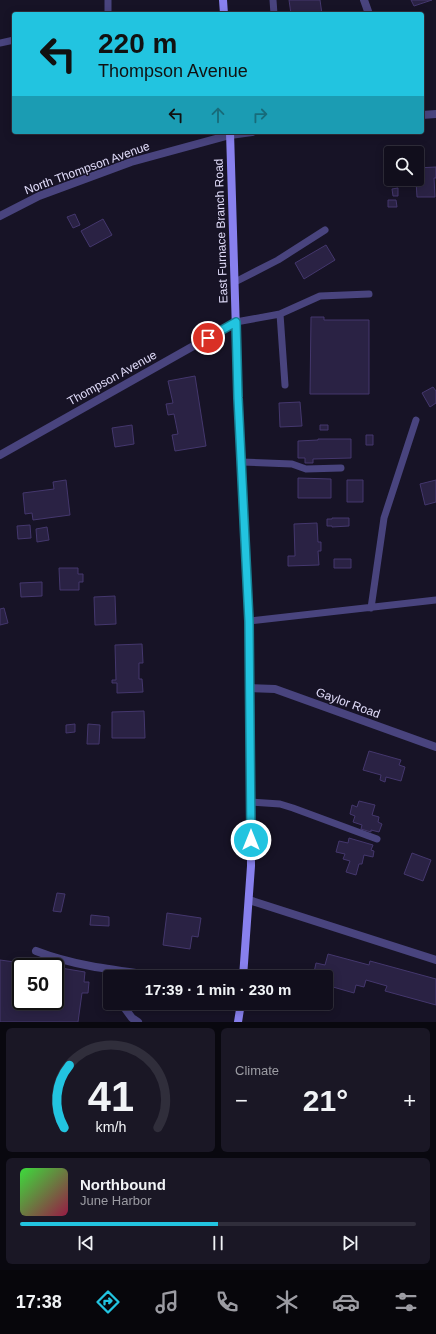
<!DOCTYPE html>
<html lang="en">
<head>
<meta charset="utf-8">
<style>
	:root { --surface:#110e1c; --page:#1a1725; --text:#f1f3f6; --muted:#9c9ca3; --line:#302e3b; --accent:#22c4e0 }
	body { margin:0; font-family:Helvetica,sans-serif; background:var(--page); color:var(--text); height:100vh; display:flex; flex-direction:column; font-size:15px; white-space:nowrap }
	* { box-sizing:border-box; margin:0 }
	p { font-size:13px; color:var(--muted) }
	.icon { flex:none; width:22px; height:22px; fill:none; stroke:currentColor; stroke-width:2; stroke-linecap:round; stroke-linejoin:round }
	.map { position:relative; height:1022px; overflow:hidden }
	.panel { display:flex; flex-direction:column; gap:6px; padding:6px; background:#09080f; flex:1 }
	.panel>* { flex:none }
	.hud { position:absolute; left:12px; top:12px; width:412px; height:122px; border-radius:4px; box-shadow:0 2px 10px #0003,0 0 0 1px var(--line); background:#22c4e0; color:#111; overflow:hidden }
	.fabs { position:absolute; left:384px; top:146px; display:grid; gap:8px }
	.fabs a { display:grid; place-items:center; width:40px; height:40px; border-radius:4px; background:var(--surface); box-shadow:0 2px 10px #0003,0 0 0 1px var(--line); font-size:20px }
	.speed { position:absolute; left:12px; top:958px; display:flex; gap:8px; font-size:20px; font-weight:700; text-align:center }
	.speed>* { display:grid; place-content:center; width:52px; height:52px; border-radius:50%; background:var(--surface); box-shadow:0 2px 10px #0003,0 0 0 1px var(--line); line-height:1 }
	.speed .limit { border:2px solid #111; border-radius:6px; background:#fff; color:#111 }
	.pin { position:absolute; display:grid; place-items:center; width:34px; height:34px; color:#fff; margin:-17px; border:2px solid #fff; border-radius:50%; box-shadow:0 1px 4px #0007 }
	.me { position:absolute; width:44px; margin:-22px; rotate:0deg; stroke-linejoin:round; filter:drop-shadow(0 0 3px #0008) }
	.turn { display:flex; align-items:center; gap:14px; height:84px; padding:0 20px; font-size:18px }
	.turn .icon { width:52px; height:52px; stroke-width:2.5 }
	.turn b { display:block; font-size:28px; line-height:34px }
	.lanes { display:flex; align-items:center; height:38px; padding:0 20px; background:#0003; justify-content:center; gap:20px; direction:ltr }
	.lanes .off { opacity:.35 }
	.big { font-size:30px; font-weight:600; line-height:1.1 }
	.panel .widget { flex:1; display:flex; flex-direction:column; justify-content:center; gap:6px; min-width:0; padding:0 14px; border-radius:6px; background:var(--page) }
	.panel .dial { align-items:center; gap:0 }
	.dial svg { height:104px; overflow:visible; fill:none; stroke:var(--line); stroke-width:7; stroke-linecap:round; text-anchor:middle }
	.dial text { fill:var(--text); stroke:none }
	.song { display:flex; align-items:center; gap:12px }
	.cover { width:48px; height:48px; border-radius:6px; background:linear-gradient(135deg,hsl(120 70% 55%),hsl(340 70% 35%)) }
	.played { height:4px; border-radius:2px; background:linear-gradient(90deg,var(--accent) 50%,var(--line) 50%) }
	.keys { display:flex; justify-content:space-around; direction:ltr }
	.heat { display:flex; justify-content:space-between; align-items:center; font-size:22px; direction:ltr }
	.panel .tiles { flex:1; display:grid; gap:6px; grid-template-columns:1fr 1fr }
	.widget:last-child { grid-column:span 2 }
	.trip { position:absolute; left:103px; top:970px; width:230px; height:40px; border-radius:4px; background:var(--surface); box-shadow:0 2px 10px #0003,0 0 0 1px var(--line); font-weight:600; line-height:40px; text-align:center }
	.tab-bar { display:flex; height:64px; justify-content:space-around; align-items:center; background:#07060b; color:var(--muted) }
	.tab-bar .icon { width:28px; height:28px }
	.tab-bar .active { color:var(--accent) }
	.tab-bar b { font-size:18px; color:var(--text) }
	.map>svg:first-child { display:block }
	.building { fill:#2a2244; stroke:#44376d }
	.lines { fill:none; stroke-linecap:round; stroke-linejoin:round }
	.lane { stroke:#49447e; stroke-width:7 }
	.street { stroke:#49447e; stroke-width:8 }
	.secondary { stroke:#8880ed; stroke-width:8 }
	.route-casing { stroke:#167f92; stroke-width:10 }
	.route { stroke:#22c4e0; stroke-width:7 }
	.labels { text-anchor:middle; stroke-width:3; stroke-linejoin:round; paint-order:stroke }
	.street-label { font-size:12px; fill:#e1dcfa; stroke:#171326 }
</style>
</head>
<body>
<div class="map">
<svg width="436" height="1022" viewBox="0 0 436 1022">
	<rect width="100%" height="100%" fill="#171326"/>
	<path class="building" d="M289,0H320L322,14H291Z
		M411,0H432L414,6Z
		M436,167V178H434L435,197H417L416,181L407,182L406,179H417V168Z
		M398,188V196H393L392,189Z
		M388,200H396L397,207H388Z
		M75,214L80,225L73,228L67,217Z
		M103,219L112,235L90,247L81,231Z
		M326,245L335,260L304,279L295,263Z
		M311,317H324V320H369V394H310Z
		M195,376L206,446L175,451L172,435L178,434L174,414L168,415L166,404L173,403L168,381Z
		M433,387L436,391V403L430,407L422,393Z
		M300,402L302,426L280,427L279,403Z
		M132,425L134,444L115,447L112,428Z
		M320,425H328V430H320Z
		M366,435H373V445H366Z
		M318,439H351V458L313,459V463H305V458H298V441L318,440Z
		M298,478L331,479V498H298Z
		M66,480L70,515L33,520L32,513L25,514L23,493L54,489L53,482Z
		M347,480H363V502H347Z
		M436,480V502L425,505L420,484Z
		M332,518H349V526L332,527V526H327V519H332Z
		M317,523L318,542H321V551H318L319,565L288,566V556H295L294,524Z
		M30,525L31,538L18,539L17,526Z
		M47,527L49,540L37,542L36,529Z
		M334,559H351V568H334Z
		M59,568H78V574H83V582H79V590H60Z
		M42,582V596L21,597L20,583Z
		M115,596L116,624L95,625L94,597Z
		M4,608L8,623L0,625V609Z
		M142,644L143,663H139V679H142L143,692L117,693V683H112V680H116L115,645Z
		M144,711L145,738H112V712Z
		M75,724V732L66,733V725Z
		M88,724L100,725L99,744H87Z
		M369,751L401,760L399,765L405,767L401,781L386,777L385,782L380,780L381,775L363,770Z
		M359,801L375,805L372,815L379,817L378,822L382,824L379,832L371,830V832L361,829L362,825L353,822L355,816L350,814L352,805L357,807Z
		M349,838L373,845L371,850L374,851L373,857L364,855L362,864H359L356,875L346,872L350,861L343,859L345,854L336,852L339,841L348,843Z
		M412,853L431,860L423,881L404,874Z
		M57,893L65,894L61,912L53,911Z
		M167,913L201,918L198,937L192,936L190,949L163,945Z
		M91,915L109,917V926L90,925Z
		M328,954L369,965L370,961L436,979V1005L385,991L387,986L366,980L364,987L356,985L354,993L326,985V977H313L316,963L325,965Z
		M0,960L52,967H21V1001H55V967L85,972L84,982H89L88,993H82L78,1022H0Z"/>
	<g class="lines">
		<path class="lane" d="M108,0V14
			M273,0L274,14
			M0,43L14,40
			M235,282L278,260L325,230
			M280,314L285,385
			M236,322L280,314L320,296L369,294
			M241,462L292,464L306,469L341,468
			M371,608L384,518L416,420
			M249,621L436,600
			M251,802L280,804L293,808L377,839"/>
		<path class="street" d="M364,0L369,14
			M422,115L436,114
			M0,216L39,196L131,162L230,135L252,132
			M0,455L236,322
			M250,688L275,689L436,747
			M249,900L436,960
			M36,951C77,967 122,971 166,977
			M121,1003L132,1018L138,1022"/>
		<path class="secondary" d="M223,0L224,14
			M230,132L238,398L249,621L250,700L251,866L243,977
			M238,1022L241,1003"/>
	</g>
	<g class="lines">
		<defs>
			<path id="route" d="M208,338L236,322L238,398L249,621L251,840"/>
		</defs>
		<use href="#route" class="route-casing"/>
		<use href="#route" class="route"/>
	</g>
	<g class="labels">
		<g class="street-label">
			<text transform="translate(87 168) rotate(-20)" y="4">North Thompson Avenue</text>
			<text transform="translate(221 231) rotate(-92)" y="4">East Furnace Branch Road</text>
			<text transform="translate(112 378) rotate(-29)" y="4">Thompson Avenue</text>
			<text transform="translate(348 703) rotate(20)" y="4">Gaylor Road</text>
		</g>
	</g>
</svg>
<div class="fabs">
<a><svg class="icon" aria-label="search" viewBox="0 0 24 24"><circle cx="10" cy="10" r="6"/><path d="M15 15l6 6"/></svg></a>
</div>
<div class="speed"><div class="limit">50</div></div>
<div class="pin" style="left:208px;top:338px;background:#d93025"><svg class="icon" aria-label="arrive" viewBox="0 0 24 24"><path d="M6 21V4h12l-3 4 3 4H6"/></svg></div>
<svg class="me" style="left:251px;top:840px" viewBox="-20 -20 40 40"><circle r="17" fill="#22c4e0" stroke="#fff" stroke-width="3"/><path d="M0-11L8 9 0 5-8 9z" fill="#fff"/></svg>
<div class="trip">17:39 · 1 min · 230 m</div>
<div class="hud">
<div class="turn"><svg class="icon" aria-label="left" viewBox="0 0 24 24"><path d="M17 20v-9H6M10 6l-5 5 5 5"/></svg><div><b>220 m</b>Thompson Avenue</div></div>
<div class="lanes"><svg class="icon" aria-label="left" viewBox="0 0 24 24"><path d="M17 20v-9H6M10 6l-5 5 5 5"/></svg><svg class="icon off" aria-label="ahead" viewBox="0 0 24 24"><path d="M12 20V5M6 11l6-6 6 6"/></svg><svg class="icon off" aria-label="right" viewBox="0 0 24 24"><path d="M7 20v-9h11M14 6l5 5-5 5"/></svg></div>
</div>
</div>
<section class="panel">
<div class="tiles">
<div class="widget dial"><svg viewBox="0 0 100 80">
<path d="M14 69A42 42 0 1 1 86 69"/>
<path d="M14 69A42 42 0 0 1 18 21" stroke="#22c4e0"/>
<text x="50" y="56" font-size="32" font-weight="700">41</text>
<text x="50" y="72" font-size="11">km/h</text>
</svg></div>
<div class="widget"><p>Climate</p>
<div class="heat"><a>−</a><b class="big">21°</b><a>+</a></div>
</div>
<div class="widget">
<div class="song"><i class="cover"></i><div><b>Northbound</b><p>June Harbor</p></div></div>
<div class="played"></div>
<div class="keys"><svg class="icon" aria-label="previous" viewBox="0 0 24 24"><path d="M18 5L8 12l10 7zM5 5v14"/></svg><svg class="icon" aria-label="pause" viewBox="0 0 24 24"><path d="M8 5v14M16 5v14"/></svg><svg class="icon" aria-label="next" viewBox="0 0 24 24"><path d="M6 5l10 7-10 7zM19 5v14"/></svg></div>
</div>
</div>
</section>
<nav class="tab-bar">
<b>17:38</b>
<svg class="icon active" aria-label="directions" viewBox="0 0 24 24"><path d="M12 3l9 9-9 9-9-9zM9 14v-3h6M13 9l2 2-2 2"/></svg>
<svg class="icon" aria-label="music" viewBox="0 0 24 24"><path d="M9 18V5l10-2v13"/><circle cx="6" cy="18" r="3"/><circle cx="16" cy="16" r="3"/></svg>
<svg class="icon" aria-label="phone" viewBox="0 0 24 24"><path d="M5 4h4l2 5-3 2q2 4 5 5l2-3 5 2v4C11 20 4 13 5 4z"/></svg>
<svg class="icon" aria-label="climate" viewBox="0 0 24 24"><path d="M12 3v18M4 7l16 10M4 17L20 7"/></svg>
<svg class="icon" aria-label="car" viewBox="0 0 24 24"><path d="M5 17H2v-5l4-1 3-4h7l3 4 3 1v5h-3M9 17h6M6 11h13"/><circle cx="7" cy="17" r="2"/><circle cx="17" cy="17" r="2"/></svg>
<svg class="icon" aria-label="filters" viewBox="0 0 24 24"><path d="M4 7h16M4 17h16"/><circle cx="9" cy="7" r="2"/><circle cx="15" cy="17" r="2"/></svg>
</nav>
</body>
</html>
